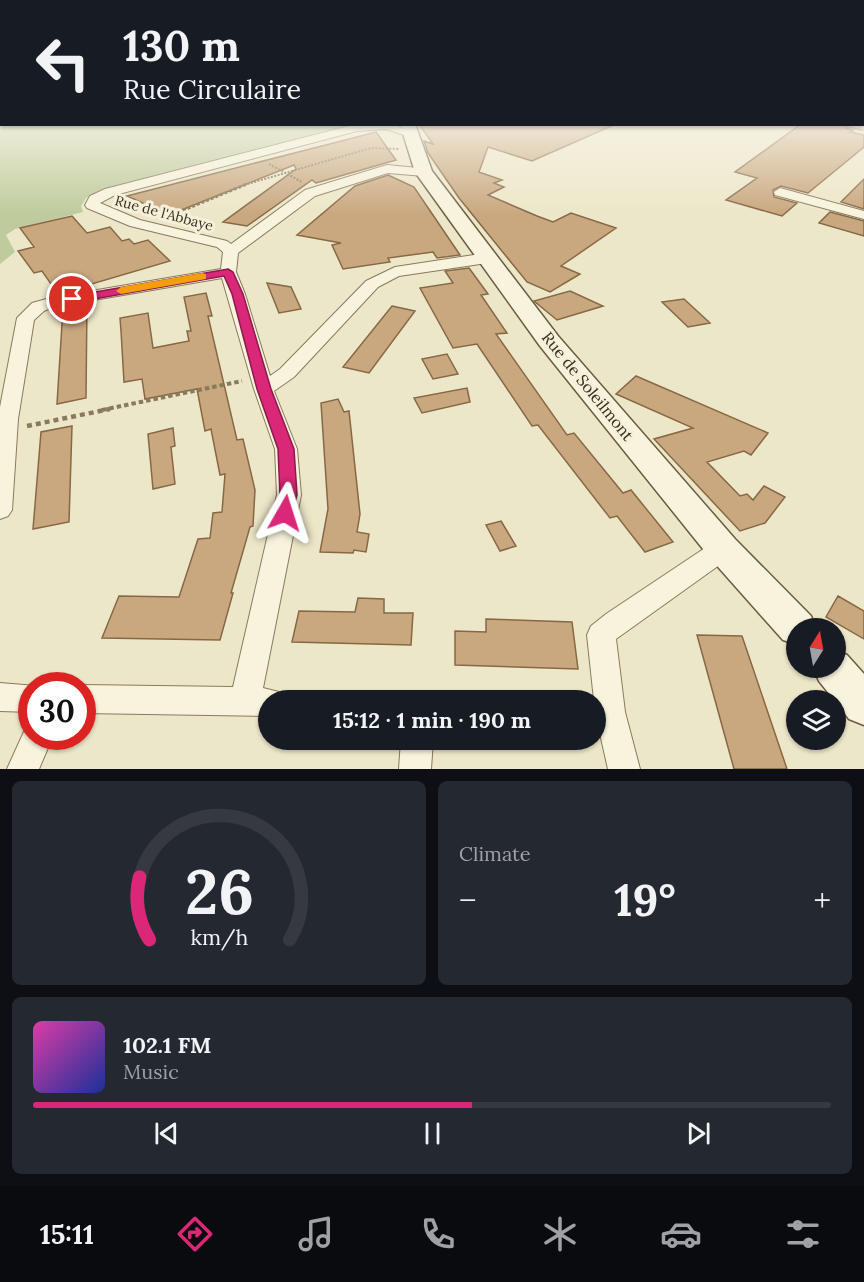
<!DOCTYPE html>
<html lang="en">
<head>
<meta charset="utf-8">
<style>
	:root { --surface:#171b24; --page:#242831; --text:#f1f3f6; --muted:#9ea1a6; --line:#363941; --accent:#db2777 }
	body { margin:0; font-family:Lora,serif; background:var(--page); color:var(--text); height:100vh; display:flex; flex-direction:column; font-size:22px; white-space:nowrap }
	* { box-sizing:border-box; margin:0 }
	p { font-size:20px; color:var(--muted) }
	.icon { flex:none; width:33px; height:33px; fill:none; stroke:currentColor; stroke-width:2; stroke-linecap:round; stroke-linejoin:round }
	.map { position:relative; height:769px; overflow:hidden }
	.details { display:flex; flex-direction:column; gap:12px; padding:12px; background:#0d0f14; flex:1 }
	.details>* { flex:none }
	.hud { position:absolute; left:0px; top:0px; width:864px; height:126px; box-shadow:0 2px 4px #0004; background:#171b24; color:var(--text); overflow:hidden }
	.needle { width:39px; rotate:11deg }
	.controls { position:absolute; left:786px; top:618px; display:grid; gap:12px }
	.controls a { display:grid; place-items:center; width:60px; height:60px; border-radius:50%; background:var(--surface); box-shadow:0 2px 4px #0004; font-size:30px }
	.speed { position:absolute; left:18px; top:672px; display:flex; gap:12px; font-size:30px; font-weight:700; text-align:center }
	.speed>* { display:grid; place-content:center; width:78px; height:78px; border-radius:50%; background:var(--surface); box-shadow:0 2px 4px #0004; line-height:1 }
	.speed .limit { border:9px solid #d22; background:#fff; color:#111 }
	.pin { position:absolute; display:grid; place-items:center; width:51px; height:51px; color:#fff; margin:-26px; border:3px solid #fff; border-radius:50%; box-shadow:0 2px 6px #0007 }
	.me { position:absolute; width:66px; margin:-33px; rotate:6deg; stroke-linejoin:round; filter:drop-shadow(0 0 4px #0008) }
	.turn { display:flex; align-items:center; gap:21px; height:126px; padding:0 24px; font-size:27px }
	.turn .icon { width:78px; height:78px; stroke-width:2.5 }
	.turn b { display:block; font-size:42px; line-height:51px }
	.big { font-size:45px; font-weight:800; line-height:1.1 }
	.details .tile { flex:1; display:flex; flex-direction:column; justify-content:center; gap:9px; min-width:0; padding:0 21px; border-radius:9px; background:var(--page) }
	.details .dial { align-items:center; gap:0 }
	.dial svg { height:156px; overflow:visible; fill:none; stroke:var(--line); stroke-width:7; stroke-linecap:round; text-anchor:middle }
	.dial text { fill:var(--text); stroke:none }
	.song { display:flex; align-items:center; gap:18px }
	.cover { width:72px; height:72px; border-radius:9px; background:linear-gradient(135deg,hsl(320 70% 55%),hsl(230 70% 35%)) }
	.played { height:6px; border-radius:3px; background:linear-gradient(90deg,var(--accent) 55%,var(--line) 55%) }
	.keys { display:flex; justify-content:space-around; direction:ltr }
	.heat { display:flex; justify-content:space-between; align-items:center; font-size:33px; direction:ltr }
	.details .tiles { flex:1; display:grid; gap:12px; grid-template-columns:1fr 1fr }
	.tile:last-child { grid-column:span 2 }
	.trip { position:absolute; left:258px; top:690px; width:348px; height:60px; border-radius:30px; background:var(--surface); box-shadow:0 2px 4px #0004; font-weight:800; line-height:60px; text-align:center }
	.menu { display:flex; height:96px; justify-content:space-around; align-items:center; background:#090b0e; color:var(--muted) }
	.menu .icon { width:42px; height:42px }
	.menu .active { color:var(--accent) }
	.menu b { font-size:27px; color:var(--text) }
	.map>svg:first-child { display:block }
	.green { fill:#bfcb9d }
	.building { fill:#c9a880; stroke:#876845; stroke-width:1.5 }
	.lines { fill:none; stroke-linecap:round; stroke-linejoin:round }
	.street-casing { stroke:#887a5e; stroke-width:2 }
	.secondary-casing { stroke:#6a5b41; stroke-width:3 }
	.path-far3 { stroke:#887a5e; stroke-width:2; stroke-dasharray:2 1.5; stroke-linecap:butt }
	.path-far2 { stroke:#887a5e; stroke-width:3; stroke-dasharray:3 2; stroke-linecap:butt }
	.path-far1 { stroke:#887a5e; stroke-width:4; stroke-dasharray:4.5 3; stroke-linecap:butt }
	.path { stroke:#887a5e; stroke-width:4.5; stroke-dasharray:5 4; stroke-linecap:butt }
	.street { fill:#f8f3dc; fill-rule:evenodd }
	.secondary { fill:#f8f3dc; fill-rule:evenodd }
	.route { fill:#db2777; stroke:#8e194d; stroke-width:1.5 }
	.slow { fill:#f59e0b }
	.labels { text-anchor:middle; stroke-width:6; stroke-linejoin:round; paint-order:stroke }
	.far-street-label { font-size:14px; fill:#3a3021; stroke:#f5f0d8 }
	.street-label { font-size:16px; fill:#3a3021; stroke:#f5f0d8 }
</style>
</head>
<body>
<div class="map">
<svg width="864" height="769" viewBox="0 0 864 769">
	<rect width="100%" height="100%" fill="#ede7c9"/>
	<path class="green" d="M0,106L2,124L363,125L117,188L86,198L81,206L83,212L15,229L6,235L15,252L0,264Z"/>
	<path class="building" d="M419,124H616L532,161L488,147L479,172L502,180L494,183L504,187L488,195L537,216L553,222L571,213L616,228L561,266L580,274L550,292L527,282L459,198L428,153L424,141L433,144Z
		M801,124H844L846,128L853,130L850,132L864,135V147L808,193L781,186L773,190L774,197L797,203L782,216L726,200L757,178L735,172Z
		M376,132L396,160L316,183L312,180L247,226L223,222L296,169L294,165L169,215L127,196Z
		M388,175L414,187L460,255L437,258L433,252L388,258L390,262L343,269L332,245L341,243L297,235L355,186Z
		M864,179V209L841,202Z
		M830,212L864,221V236L819,223Z
		M72,216L87,233L110,227L122,241L129,239L134,244L148,240L170,261L88,285V289L58,294L42,271L34,273L18,251L34,247L20,228Z
		M469,268L488,294L481,295L507,333L496,334L567,435L574,433L623,493L631,490L673,542L645,552L617,516L610,518L538,425L532,426L477,344L453,348L420,288L453,283L445,271Z
		M267,283L291,287L301,309L279,313Z
		M570,291L603,306L557,320L534,301Z
		M206,293L212,316H208L237,440L243,439L255,490L253,526L250,527L231,593H233L220,640L102,638L119,596L179,597L198,539L210,538L213,513L222,512L225,474L220,475L211,429L205,431L197,389L145,399L142,379L124,382L121,331L120,318L148,313L153,348L189,341L187,331H191L184,297Z
		M684,299L710,323L688,327L662,302Z
		M87,303L86,398L57,404L63,308Z
		M392,306L415,311L369,373L343,367Z
		M447,354L458,374L433,379L422,359Z
		M636,376L768,433L751,455L744,451L707,462L740,496L747,494L753,500L764,486L785,497L765,523L740,531L654,439L693,428L616,394Z
		M467,388L470,402L422,413L414,398Z
		M338,399L344,412L349,411L360,514L357,532L369,534L366,552L354,550L353,553L320,552L328,509L321,403Z
		M72,426L69,522L33,529L41,432Z
		M173,428L175,446L171,447L175,484L153,489L148,434Z
		M501,521L516,546L500,551L486,525Z
		M838,596L864,611V639L826,617Z
		M358,598L384,599V613H413L411,645L292,642L299,611L355,612Z
		M486,619L572,622L578,669L455,665V631L486,632Z
		M697,635L742,636L787,769H734Z"/>
	<g class="lines">
		<defs>
			<path id="street" d="M862,106H864V112H862Z
				M357,124H393L416,134L410,137L386,129L357,131L115,195L100,203L140,220L227,241L231,244L305,190L387,165L428,169L430,172L424,176L388,173L315,196L238,253L236,272L245,294L270,376L280,369L366,281L395,267L487,253L495,258L487,263L399,276L378,287L294,377L274,391L297,449L301,495L263,688L279,692L282,700H268V716L82,713V685L233,687L277,495L275,449L254,389L222,278L53,307L44,311L34,320L18,419L12,510L8,516L0,519V407L17,318L32,303L50,298L221,269L223,252L217,247L130,226L87,208L85,205L90,196L105,189Z
				M846,124H864V130L847,126Z
				M780,188L864,211V219L775,195L774,192Z
				M723,539L732,542L736,549L732,556L616,639L625,712L640,769H608L596,716V700H594L587,635L591,626L606,614L714,542Z
				M0,683L36,686H32V712L0,711Z
				M32,723V736H53L39,769H7L27,725Z
				M401,740H433L431,769H399Z"/>
			<path id="secondary" d="M400,124H415L432,171L558,336L735,539L811,616L816,628H796V644L783,640L711,559L540,346L415,172Z
				M836,651L847,655L864,674V725L849,719L819,681L813,668H836Z"/>
		</defs>
		<use href="#street" class="street-casing"/>
		<use href="#secondary" class="secondary-casing"/>
		<path class="path-far3" d="M269,164L302,182
			M244,185L371,148L399,149"/>
		<path class="path-far2" d="M169,216L247,184"/>
		<path class="path-far1" d="M102,410L242,381"/>
		<path class="path" d="M27,426L110,409"/>
		<use href="#street" class="street"/>
		<use href="#secondary" class="secondary"/>
	</g>
	<linearGradient id="sky" x2="0" y2="1"><stop stop-color="#8fb9d7"/><stop offset="0.5" stop-color="#f7f4e7"/><stop offset="1" stop-color="#f7f4e7" stop-opacity="0"/></linearGradient>
	<rect width="864" height="214" fill="url(#sky)"/>
	<path class="route" d="M228,269L233,272L243,294L271,389L294,449L297,495L291,517H279L277,513L280,495L278,449L257,389L232,294L224,276L72,303L67,299L72,296Z"/>
	<path class="slow" d="M202,273L206,274V279L121,294L116,291L121,287Z"/>
	<g class="labels">
		<g class="far-street-label">
			<text transform="translate(164 213) rotate(15)" y="5">Rue de l'Abbaye</text>
		</g>
		<g class="street-label">
			<text transform="translate(588 386) rotate(51)" y="6">Rue de Soleilmont</text>
		</g>
	</g>
</svg>
<div class="controls">
<a><svg class="needle" viewBox="-14 -14 28 28"><path d="M0-13l5 13h-10z" fill="#e53935"/><path d="M0 13l5-13h-10z" fill="#9ea1a6"/></svg></a>
<a><svg class="icon" aria-label="layers" viewBox="0 0 24 24"><path d="M12 4l9 5-9 5-9-5zM3 14l9 5 9-5"/></svg></a>
</div>
<div class="speed"><div class="limit">30</div></div>
<div class="pin" style="left:72px;top:299px;background:#d93025"><svg class="icon" aria-label="arrive" viewBox="0 0 24 24"><path d="M6 21V4h12l-3 4 3 4H6"/></svg></div>
<svg class="me" style="left:285px;top:513px" viewBox="-20 -20 40 40"><path d="M0-17L14 15 0 8-14 15z" fill="#db2777" stroke="#fff" stroke-width="4"/></svg>
<div class="trip">15:12 · 1 min · 190 m</div>
<div class="hud">
<div class="turn"><svg class="icon" aria-label="left" viewBox="0 0 24 24"><path d="M17 20v-9H6M10 6l-5 5 5 5"/></svg><div><b>130 m</b>Rue Circulaire</div></div>
</div>
</div>
<section class="details">
<div class="tiles">
<div class="tile dial"><svg viewBox="0 0 100 80">
<path d="M14 69A42 42 0 1 1 86 69"/>
<path d="M14 69A42 42 0 0 1 9 37" stroke="#db2777"/>
<text x="50" y="56" font-size="32" font-weight="700">26</text>
<text x="50" y="72" font-size="11">km/h</text>
</svg></div>
<div class="tile"><p>Climate</p>
<div class="heat"><a>−</a><b class="big">19°</b><a>+</a></div>
</div>
<div class="tile">
<div class="song"><i class="cover"></i><div><b>102.1 FM</b><p>Music</p></div></div>
<div class="played"></div>
<div class="keys"><svg class="icon" aria-label="previous" viewBox="0 0 24 24"><path d="M18 5L8 12l10 7zM5 5v14"/></svg><svg class="icon" aria-label="pause" viewBox="0 0 24 24"><path d="M8 5v14M16 5v14"/></svg><svg class="icon" aria-label="next" viewBox="0 0 24 24"><path d="M6 5l10 7-10 7zM19 5v14"/></svg></div>
</div>
</div>
</section>
<nav class="menu">
<b>15:11</b>
<svg class="icon active" aria-label="directions" viewBox="0 0 24 24"><path d="M12 3l9 9-9 9-9-9zM9 14v-3h6M13 9l2 2-2 2"/></svg>
<svg class="icon" aria-label="music" viewBox="0 0 24 24"><path d="M9 18V5l10-2v13"/><circle cx="6" cy="18" r="3"/><circle cx="16" cy="16" r="3"/></svg>
<svg class="icon" aria-label="phone" viewBox="0 0 24 24"><path d="M5 4h4l2 5-3 2q2 4 5 5l2-3 5 2v4C11 20 4 13 5 4z"/></svg>
<svg class="icon" aria-label="climate" viewBox="0 0 24 24"><path d="M12 3v18M4 7l16 10M4 17L20 7"/></svg>
<svg class="icon" aria-label="car" viewBox="0 0 24 24"><path d="M5 17H2v-5l4-1 3-4h7l3 4 3 1v5h-3M9 17h6M6 11h13"/><circle cx="7" cy="17" r="2"/><circle cx="17" cy="17" r="2"/></svg>
<svg class="icon" aria-label="filters" viewBox="0 0 24 24"><path d="M4 7h16M4 17h16"/><circle cx="9" cy="7" r="2"/><circle cx="15" cy="17" r="2"/></svg>
</nav>
</body>
</html>
